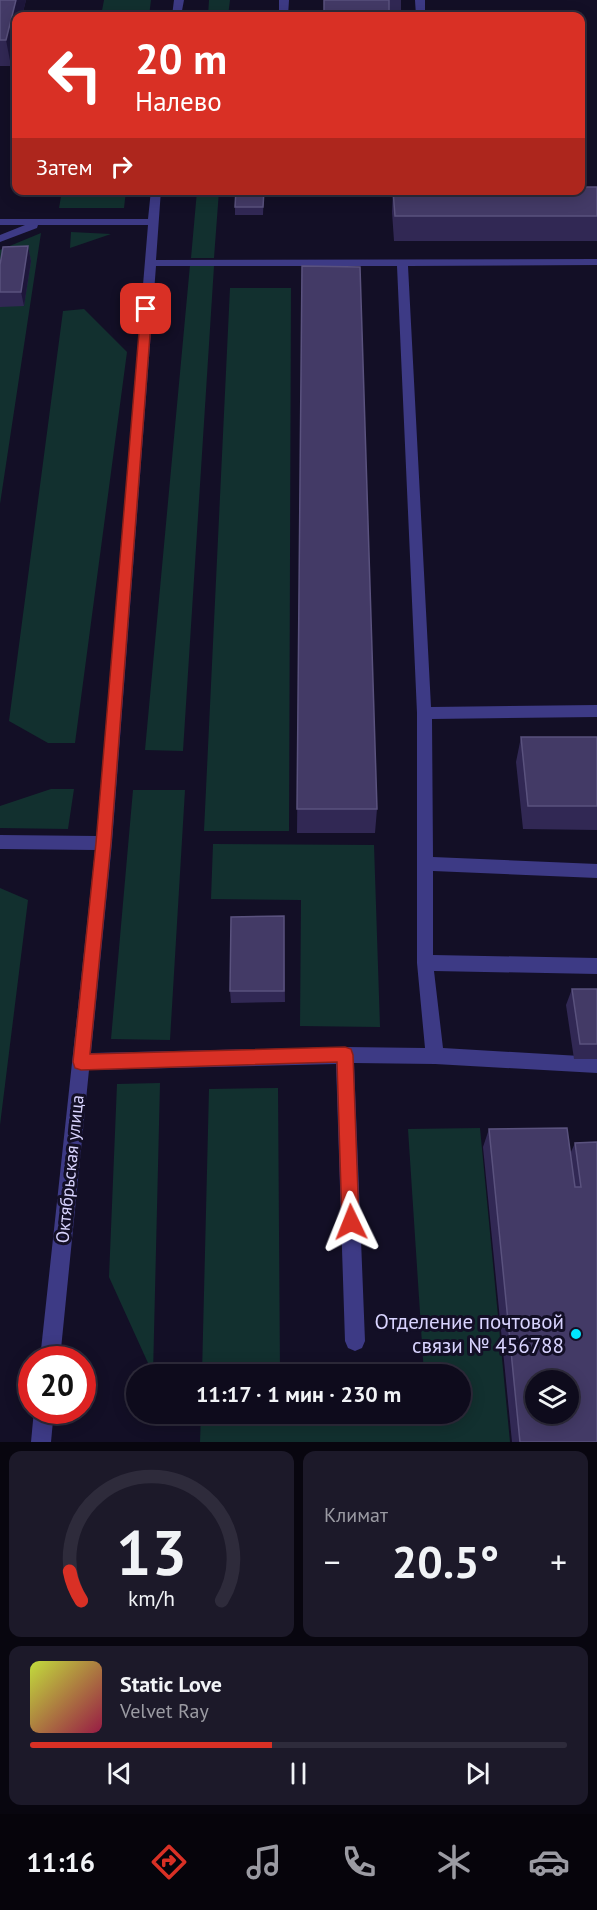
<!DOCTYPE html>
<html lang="ru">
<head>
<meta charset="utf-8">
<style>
	:root { --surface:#0e0b1c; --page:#1c1929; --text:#f1f3f6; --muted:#9b9ba3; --line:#2e2b3b; --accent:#d93025 }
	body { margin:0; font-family:"PT Sans",sans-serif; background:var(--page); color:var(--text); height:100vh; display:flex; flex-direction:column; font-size:22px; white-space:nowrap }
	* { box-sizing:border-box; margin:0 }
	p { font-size:20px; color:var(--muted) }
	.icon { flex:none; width:33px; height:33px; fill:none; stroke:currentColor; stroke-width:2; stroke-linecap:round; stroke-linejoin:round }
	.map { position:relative; height:1442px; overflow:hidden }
	.panel { display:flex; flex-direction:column; gap:9px; padding:9px; background:#08060f; flex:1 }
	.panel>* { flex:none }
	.guide { position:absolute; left:12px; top:12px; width:573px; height:183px; border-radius:12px; box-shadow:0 3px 15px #0003,0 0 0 2px var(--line); background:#d93025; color:#fff; overflow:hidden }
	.controls { position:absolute; left:525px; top:1370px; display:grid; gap:12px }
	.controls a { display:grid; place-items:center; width:54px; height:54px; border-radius:50%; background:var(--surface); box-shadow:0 3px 15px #0003,0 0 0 2px var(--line); font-size:30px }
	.speed { position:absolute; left:18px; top:1346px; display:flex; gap:12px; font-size:30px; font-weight:700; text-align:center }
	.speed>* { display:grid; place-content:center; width:78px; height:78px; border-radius:50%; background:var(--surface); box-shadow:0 3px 15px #0003,0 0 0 2px var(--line); line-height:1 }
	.speed .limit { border:9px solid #d22; background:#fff; color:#111 }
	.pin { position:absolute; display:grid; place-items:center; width:51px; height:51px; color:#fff; margin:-26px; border-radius:12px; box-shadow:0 3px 9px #0006 }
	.me { position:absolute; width:66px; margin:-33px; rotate:358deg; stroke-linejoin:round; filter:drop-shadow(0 0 4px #0008) }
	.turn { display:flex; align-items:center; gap:21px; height:126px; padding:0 24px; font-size:27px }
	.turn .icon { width:78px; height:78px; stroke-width:2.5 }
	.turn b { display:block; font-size:42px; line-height:51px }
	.then { display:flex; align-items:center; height:57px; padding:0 24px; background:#0003; gap:12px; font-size:22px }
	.big { font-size:45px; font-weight:800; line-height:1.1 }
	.panel .card { flex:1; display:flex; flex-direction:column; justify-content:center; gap:9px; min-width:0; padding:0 21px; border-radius:12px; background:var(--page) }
	.panel .dial { align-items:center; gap:0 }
	.dial svg { height:156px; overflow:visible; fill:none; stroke:var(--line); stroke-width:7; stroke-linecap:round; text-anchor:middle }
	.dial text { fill:var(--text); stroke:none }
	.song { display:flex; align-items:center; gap:18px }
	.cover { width:72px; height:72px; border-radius:9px; background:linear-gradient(135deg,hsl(70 70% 55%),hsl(340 70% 35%)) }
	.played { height:6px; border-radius:3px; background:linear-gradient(90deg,var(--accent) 45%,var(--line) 45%) }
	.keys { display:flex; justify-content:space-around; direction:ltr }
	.heat { display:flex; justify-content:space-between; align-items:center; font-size:33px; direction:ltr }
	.panel .tiles { flex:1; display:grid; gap:9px; grid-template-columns:1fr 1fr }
	.card:last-child { grid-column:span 2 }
	.trip { position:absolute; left:126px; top:1364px; width:345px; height:60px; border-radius:30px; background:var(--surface); box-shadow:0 3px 15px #0003,0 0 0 2px var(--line); font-weight:800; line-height:60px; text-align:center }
	.menu { display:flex; height:96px; justify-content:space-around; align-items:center; background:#06040b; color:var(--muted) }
	.menu .icon { width:42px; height:42px }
	.menu .on { color:var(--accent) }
	.menu b { font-size:27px; color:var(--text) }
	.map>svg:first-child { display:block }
	.green { fill:#12302f }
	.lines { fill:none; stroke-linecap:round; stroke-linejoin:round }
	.minor { fill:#3d3a85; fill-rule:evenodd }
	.wall { fill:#312854 }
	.shaded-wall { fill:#1d163a }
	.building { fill:#433a66; stroke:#5a527e; stroke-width:1.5; fill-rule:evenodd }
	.route { fill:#d93025; stroke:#8d1f18; stroke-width:1.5 }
	.poi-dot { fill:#00e5ff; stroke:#130f26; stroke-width:2 }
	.labels { text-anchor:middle; stroke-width:6; stroke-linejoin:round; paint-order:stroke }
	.street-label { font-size:18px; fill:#d9d4ff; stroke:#130f26 }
	.near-poi-label { font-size:21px; fill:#d9d4ff; stroke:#130f26; text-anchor:end }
</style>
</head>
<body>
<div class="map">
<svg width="597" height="1442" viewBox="0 0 597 1442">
	<rect width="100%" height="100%" fill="#130f26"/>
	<path class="green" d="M104,0H151L149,16H101Z
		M209,0H230L228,16H208Z
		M62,191H126L124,208H59Z
		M197,191H219L214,258H191Z
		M71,232L111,234L70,248Z
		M41,233L0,504V250Z
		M190,265L214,266L183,751L145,750Z
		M230,288H291L289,831H204Z
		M84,309L127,352L75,743H48L9,721L63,311Z
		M51,789H74L68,829L0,828V806Z
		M133,790H185L170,1040L111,1039Z
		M213,844L374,845L380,1027L300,1026L301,900L211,899Z
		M0,888L28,900L0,1125Z
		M160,1083L153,1374L109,1277L117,1084Z
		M278,1088L280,1374H202L209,1089Z
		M480,1128L510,1442H200L201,1413H460V1374H424L408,1129Z"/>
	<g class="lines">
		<path class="minor" d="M174,0H184L181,16H172Z
			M279,0H289L288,16H279Z
			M415,0H425V16H416Z
			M151,190H161L156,260L597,259V265L408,266L431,707L597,705V717L432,719L433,857L597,864V878L433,871V955L597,958V974L434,971L443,1048L597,1057V1073L435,1064L354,1063L365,1341L362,1348L355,1351L348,1348L345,1341L336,1064L89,1070L60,1359H40L95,850L0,849V835L97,836L148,225H38L37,228L0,242V235L25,225H0V219H148ZM156,266H397L417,713V963L425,1048L345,1047L91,1053L112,843Z
			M34,1410H54L51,1442H31Z"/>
	</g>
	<path class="wall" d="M0,0H26L22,16H16L11,66H0Z
		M324,0H401V16H324Z
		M597,187V241H394L392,212L393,190H580Z
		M264,190L263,215H235V207Z
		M28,246L31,261L24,306L0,307V265Z
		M302,266L377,809L375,833H297Z
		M521,737H597V830L523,829L516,762Z
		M284,916L285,1002L231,1003L230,991Z
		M572,989H597V1059H574L566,1005Z
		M489,1129L570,1154L575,1143L597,1142V1442H512L483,1147Z"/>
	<path class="shaded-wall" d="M16,0H26L22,16H16V41L11,66L6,40Z
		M28,246L31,261L24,306L21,292Z"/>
	<path class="building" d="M0,0H16L6,40H0Z
		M324,0H389V16H324Z
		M580,187H597V216H395L393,190H580Z
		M236,190H264L263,207H235Z
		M28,246L21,292H0V265L3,247Z
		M302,266L360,267L377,809H297Z
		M521,737H597V806H528Z
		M284,916V991H230L231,917Z
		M572,989H597V1044H580Z
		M567,1128L575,1187H581L575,1143L597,1142V1442H520L489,1129ZM536,1380H568V1413H536Z"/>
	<path class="route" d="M146,306L152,309L111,843L90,1054L345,1047L351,1049L353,1055L359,1222L357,1228L351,1230L345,1228L342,1222L337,1062L81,1070L75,1068L73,1062L96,843L141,309Z"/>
	<circle class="poi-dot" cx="576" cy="1334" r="6"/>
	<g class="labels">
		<g class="street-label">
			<text transform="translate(70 1169) rotate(-84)" y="6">Октябрьская улица</text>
		</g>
		<g class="near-poi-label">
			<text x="564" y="1329">Отделение почтовой<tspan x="564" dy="24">связи № 456788</tspan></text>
		</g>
	</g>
</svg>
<div class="controls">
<a><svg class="icon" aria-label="layers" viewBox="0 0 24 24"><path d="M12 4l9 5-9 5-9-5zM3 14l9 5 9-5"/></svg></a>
</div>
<div class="speed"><div class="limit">20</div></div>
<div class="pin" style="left:146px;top:309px;background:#d93025"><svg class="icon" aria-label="arrive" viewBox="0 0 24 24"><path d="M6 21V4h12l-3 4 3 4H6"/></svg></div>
<svg class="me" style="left:351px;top:1222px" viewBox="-20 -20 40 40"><path d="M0-17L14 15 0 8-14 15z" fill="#d93025" stroke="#fff" stroke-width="4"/></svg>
<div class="trip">11:17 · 1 мин · 230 m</div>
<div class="guide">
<div class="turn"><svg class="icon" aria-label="left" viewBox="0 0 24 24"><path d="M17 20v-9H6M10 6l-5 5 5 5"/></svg><div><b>20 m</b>Налево</div></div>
<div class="then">Затем<svg class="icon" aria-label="right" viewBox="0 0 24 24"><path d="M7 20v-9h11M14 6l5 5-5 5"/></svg></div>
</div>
</div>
<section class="panel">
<div class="tiles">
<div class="card dial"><svg viewBox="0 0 100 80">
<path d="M14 69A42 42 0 1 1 86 69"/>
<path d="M14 69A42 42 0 0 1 8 54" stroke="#d93025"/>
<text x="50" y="56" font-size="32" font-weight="700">13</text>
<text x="50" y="72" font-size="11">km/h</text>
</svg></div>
<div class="card"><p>Климат</p>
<div class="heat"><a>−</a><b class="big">20.5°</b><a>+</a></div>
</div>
<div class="card">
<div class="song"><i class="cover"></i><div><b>Static Love</b><p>Velvet Ray</p></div></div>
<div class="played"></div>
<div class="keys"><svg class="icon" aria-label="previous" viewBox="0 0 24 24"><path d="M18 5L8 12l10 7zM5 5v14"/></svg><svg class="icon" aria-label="pause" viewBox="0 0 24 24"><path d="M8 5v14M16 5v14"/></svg><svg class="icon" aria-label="next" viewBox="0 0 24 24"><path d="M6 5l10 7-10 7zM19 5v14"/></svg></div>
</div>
</div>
</section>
<nav class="menu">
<b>11:16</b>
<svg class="icon on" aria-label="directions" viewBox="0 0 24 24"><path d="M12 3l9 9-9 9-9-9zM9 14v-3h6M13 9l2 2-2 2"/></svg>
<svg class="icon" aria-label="music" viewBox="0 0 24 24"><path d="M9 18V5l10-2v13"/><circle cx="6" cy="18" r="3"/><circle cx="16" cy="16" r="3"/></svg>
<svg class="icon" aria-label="phone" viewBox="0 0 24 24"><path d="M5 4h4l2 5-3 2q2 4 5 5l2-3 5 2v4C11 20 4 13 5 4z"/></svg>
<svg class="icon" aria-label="climate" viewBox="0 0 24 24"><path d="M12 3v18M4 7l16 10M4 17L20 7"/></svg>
<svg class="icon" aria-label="car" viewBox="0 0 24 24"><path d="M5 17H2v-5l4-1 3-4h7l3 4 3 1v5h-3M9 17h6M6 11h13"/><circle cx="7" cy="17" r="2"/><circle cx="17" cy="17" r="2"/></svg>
</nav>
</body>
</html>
